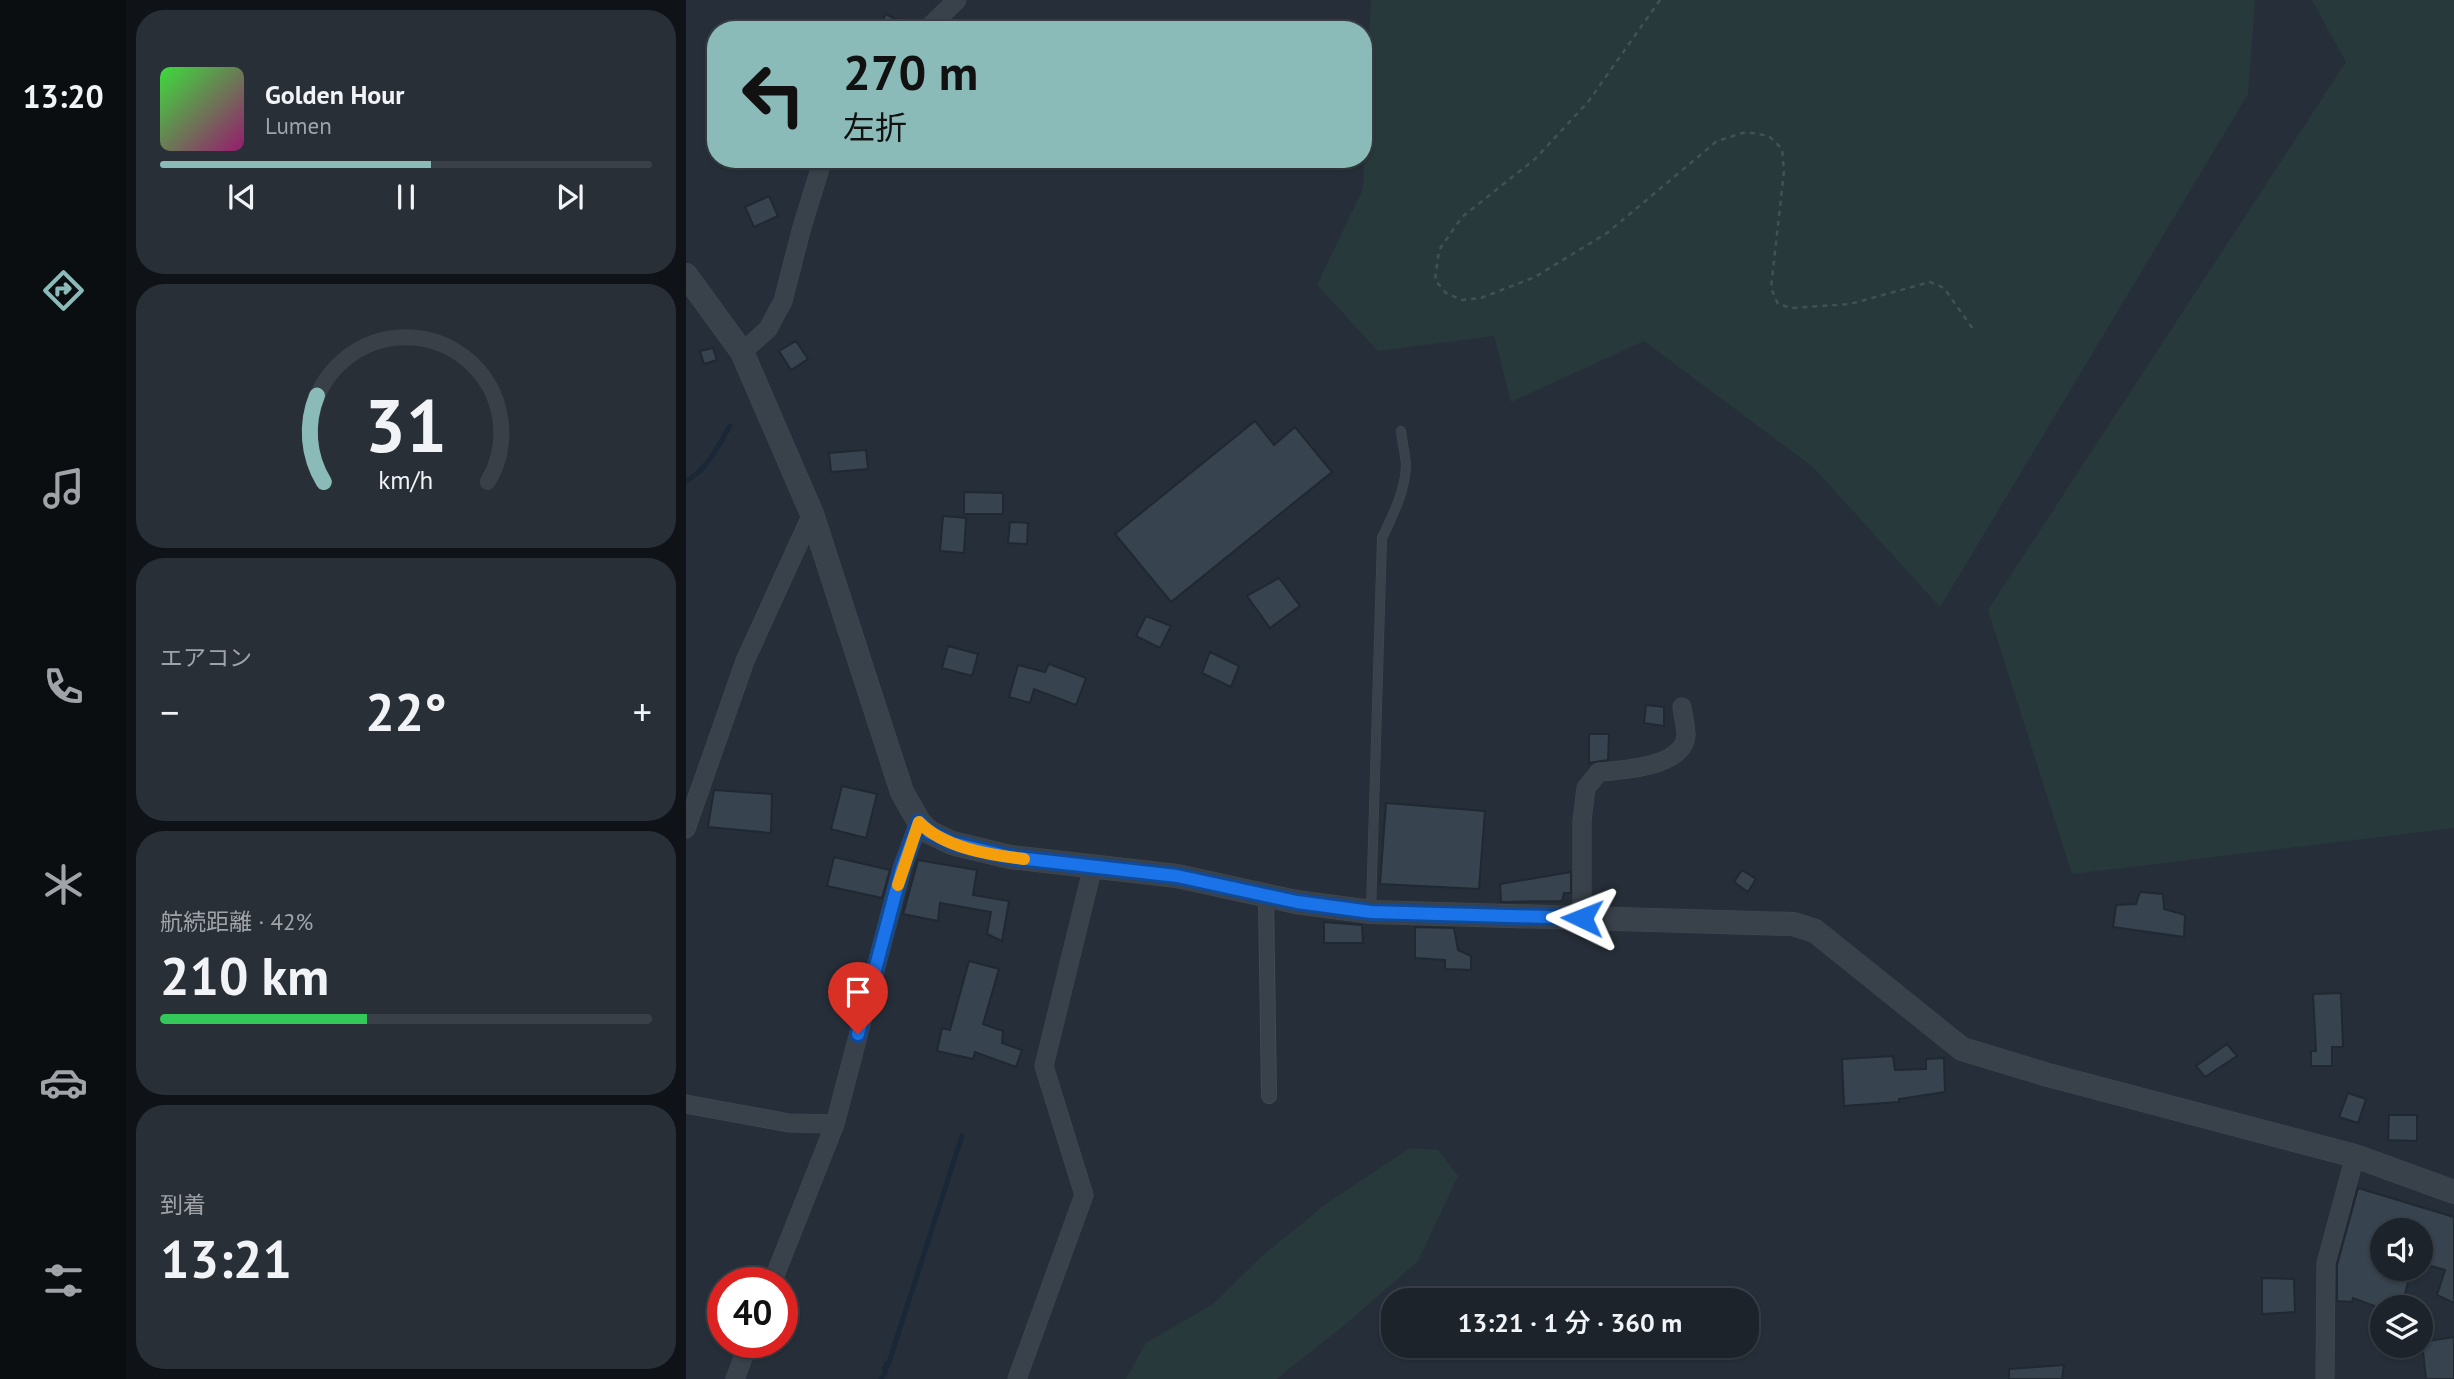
<!DOCTYPE html>
<html lang="ja">
<head>
<meta charset="utf-8">
<style>
	:root { --surface:#1c232b; --page:#292f37; --text:#f1f3f6; --muted:#a0a4a9; --line:#3a4047; --accent:#8bbbb9 }
	body { margin:0; font-family:"PT Sans","Noto Sans JP",sans-serif; background:var(--page); color:var(--text); height:100vh; display:flex; flex-direction:column; font-size:26px; white-space:nowrap }
	* { box-sizing:border-box; margin:0 }
	p { font-size:23px; color:var(--muted) }
	.icon { flex:none; width:38px; height:38px; fill:none; stroke:currentColor; stroke-width:2; stroke-linecap:round; stroke-linejoin:round }
	.map { position:relative; flex:1; overflow:hidden }
	.drawer { display:flex; flex-direction:column; gap:10px; padding:10px; background:#0f1318; width:560px }
	.drawer>* { flex:none }
	.hud { position:absolute; left:21px; top:21px; width:665px; height:147px; border-radius:28px; box-shadow:0 2px 5px #0004,0 0 0 2px var(--line); background:#8bbbb9; color:#111; overflow:hidden }
	.fabs { position:absolute; left:1684px; top:1218px; display:grid; gap:14px }
	.fabs a { display:grid; place-items:center; width:63px; height:63px; border-radius:50%; background:var(--surface); box-shadow:0 2px 5px #0004,0 0 0 2px var(--line); font-size:35px }
	.speed { position:absolute; left:21px; top:1267px; display:flex; gap:14px; font-size:35px; font-weight:700; text-align:center }
	.speed>* { display:grid; place-content:center; width:91px; height:91px; border-radius:50%; background:var(--surface); box-shadow:0 2px 5px #0004,0 0 0 2px var(--line); line-height:1 }
	.speed .limit { border:10px solid #d22; background:#fff; color:#111 }
	.pin { position:absolute; display:grid; place-items:center; width:60px; height:60px; color:#fff; margin:-72px -30px; border-radius:50% 50% 50% 0; rotate:-45deg; box-shadow:0 0 7px #0007 }
	.pin .icon { rotate:45deg }
	.me { position:absolute; width:77px; margin:-38px; rotate:272deg; stroke-linejoin:round; filter:drop-shadow(0 0 5px #0008) }
	.turn { display:flex; align-items:center; gap:24px; height:147px; padding:0 21px; font-size:32px }
	.turn .icon { width:91px; height:91px; stroke-width:2.5 }
	.turn b { display:block; font-size:49px; line-height:60px }
	.big { font-size:52px; font-weight:600; line-height:1.1 }
	.drawer .card { flex:1; display:flex; flex-direction:column; justify-content:center; gap:10px; min-width:0; padding:0 24px; border-radius:28px; background:var(--page) }
	.drawer .dial { align-items:center; gap:0 }
	.dial svg { height:182px; overflow:visible; fill:none; stroke:var(--line); stroke-width:7; stroke-linecap:round; text-anchor:middle }
	.dial text { fill:var(--text); stroke:none }
	.song { display:flex; align-items:center; gap:21px }
	.cover { width:84px; height:84px; border-radius:10px; background:linear-gradient(135deg,hsl(120 70% 55%),hsl(320 70% 35%)) }
	.played { height:7px; border-radius:4px; background:linear-gradient(90deg,var(--accent) 55%,var(--line) 55%) }
	.keys { display:flex; justify-content:space-around; direction:ltr }
	.heat { display:flex; justify-content:space-between; align-items:center; font-size:38px; direction:ltr }
	.charge { height:10px; border-radius:5px; background:linear-gradient(90deg,#34c759 42%,var(--line) 0) }
	.trip { position:absolute; left:695px; top:1288px; width:378px; height:70px; border-radius:28px; background:var(--surface); box-shadow:0 2px 5px #0004,0 0 0 2px var(--line); font-weight:600; line-height:70px; text-align:center }
	main { display:flex; flex:1; min-height:0 }
	.menu { display:flex; flex-direction:column; width:126px; justify-content:space-around; align-items:center; background:#0b0e11; color:var(--muted) }
	.menu .icon { width:49px; height:49px }
	.menu .active { color:var(--accent) }
	.menu b { font-size:32px; color:var(--text) }
	.map>svg:first-child { display:block }
	.green { fill:#28393b }
	.lines { fill:none; stroke-linecap:round; stroke-linejoin:round }
	.stream { stroke:#1a2736; stroke-width:5 }
	.building { fill:#384350; stroke:#202831; stroke-width:2 }
	.service-casing { stroke:#424a53; stroke-width:10 }
	.pedestrian-casing { stroke:#424a53; stroke-width:16 }
	.minor-casing { stroke:#424a53; stroke-width:19 }
	.tertiary-casing { stroke:#424a53; stroke-width:24 }
	.path { stroke:#405253; stroke-width:2.5; stroke-dasharray:5 5; stroke-linecap:butt }
	.service { stroke:#39414a; stroke-width:9 }
	.pedestrian { stroke:#39414a; stroke-width:14 }
	.minor { stroke:#39414a; stroke-width:18 }
	.tertiary { stroke:#39414a; stroke-width:23 }
	.route-casing { stroke:#114b97; stroke-width:18 }
	.route { stroke:#1a73e8; stroke-width:12 }
	.slow { stroke:#f59e0b; stroke-width:12 }
</style>
</head>
<body>
<main>
<nav class="menu">
<b>13:20</b>
<svg class="icon active" aria-label="directions" viewBox="0 0 24 24"><path d="M12 3l9 9-9 9-9-9zM9 14v-3h6M13 9l2 2-2 2"/></svg>
<svg class="icon" aria-label="music" viewBox="0 0 24 24"><path d="M9 18V5l10-2v13"/><circle cx="6" cy="18" r="3"/><circle cx="16" cy="16" r="3"/></svg>
<svg class="icon" aria-label="phone" viewBox="0 0 24 24"><path d="M5 4h4l2 5-3 2q2 4 5 5l2-3 5 2v4C11 20 4 13 5 4z"/></svg>
<svg class="icon" aria-label="climate" viewBox="0 0 24 24"><path d="M12 3v18M4 7l16 10M4 17L20 7"/></svg>
<svg class="icon" aria-label="car" viewBox="0 0 24 24"><path d="M5 17H2v-5l4-1 3-4h7l3 4 3 1v5h-3M9 17h6M6 11h13"/><circle cx="7" cy="17" r="2"/><circle cx="17" cy="17" r="2"/></svg>
<svg class="icon" aria-label="filters" viewBox="0 0 24 24"><path d="M4 7h16M4 17h16"/><circle cx="9" cy="7" r="2"/><circle cx="15" cy="17" r="2"/></svg>
</nav>
<section class="drawer">
<div class="card">
<div class="song"><i class="cover"></i><div><b>Golden Hour</b><p>Lumen</p></div></div>
<div class="played"></div>
<div class="keys"><svg class="icon" aria-label="previous" viewBox="0 0 24 24"><path d="M18 5L8 12l10 7zM5 5v14"/></svg><svg class="icon" aria-label="pause" viewBox="0 0 24 24"><path d="M8 5v14M16 5v14"/></svg><svg class="icon" aria-label="next" viewBox="0 0 24 24"><path d="M6 5l10 7-10 7zM19 5v14"/></svg></div>
</div>
<div class="card dial"><svg viewBox="0 0 100 80">
<path d="M14 69A42 42 0 1 1 86 69"/>
<path d="M14 69A42 42 0 0 1 11 31" stroke="#8bbbb9"/>
<text x="50" y="56" font-size="32" font-weight="700">31</text>
<text x="50" y="72" font-size="11">km/h</text>
</svg></div>
<div class="card"><p>エアコン</p>
<div class="heat"><a>−</a><b class="big">22°</b><a>+</a></div>
</div>
<div class="card"><p>航続距離 · 42%</p><b class="big">210 km</b><div class="charge"></div></div>
<div class="card"><p>到着</p><b class="big">13:21</b></div>
</section>
<div class="map">
<svg width="1768" height="1379" viewBox="0 0 1768 1379">
	<rect width="100%" height="100%" fill="#262f39"/>
	<path class="green" d="M685,0H1569L1562,94L1254,607L1127,467L958,341L825,402L808,336L692,351L631,285L677,189Z
		M1626,0H1768V828L1386,874L1302,610L1660,62Z
		M724,1148L752,1150L772,1176L732,1261L656,1327L590,1379H440L460,1343L527,1304L575,1257L640,1204Z"/>
	<g class="lines">
		<path class="stream" d="M0,481C22,469 31,447 44,426
			M195,1379L200,1372L198,1368L201,1367L200,1364L203,1362L276,1136"/>
	</g>
	<path class="building" d="M200,14L229,30H191Z
		M83,196L92,216L68,227L59,207Z
		M110,341L122,359L105,370L93,351Z
		M27,348L31,360L18,364L14,351Z
		M569,421L588,445L609,427L646,472L485,602L429,534Z
		M180,450L182,469L145,472L143,453Z
		M278,492L317,493V514H278Z
		M257,516L280,518L278,553L254,551Z
		M324,522L342,523L341,544L322,543Z
		M593,578L614,606L584,628L561,596Z
		M460,616L485,626L474,648L450,636Z
		M262,646L292,654L286,676L256,668Z
		M524,652L553,666L545,687L516,673Z
		M363,664L400,678L390,705L348,689L344,703L323,697L332,665L359,672Z
		M960,705L978,707V726L958,723Z
		M903,734H923L922,760L903,763Z
		M156,786L191,794L180,838L145,829Z
		M28,790L86,794L85,833L22,827Z
		M700,803L799,811L793,889L694,884Z
		M148,857L204,870L196,898L141,886Z
		M232,860L291,870L287,895L323,901L316,941L301,934L305,912L254,903L252,921L217,914Z
		M1056,870L1070,879L1062,892L1048,882Z
		M885,872V893H878L876,901L815,902L814,884Z
		M1454,892L1477,894L1478,909L1499,915L1498,937L1427,927L1430,905L1450,904Z
		M638,922L676,925L677,943H638Z
		M729,927L768,928L772,950L785,956V970L759,969V960L729,958Z
		M283,961L313,969L297,1024L317,1031L316,1043L336,1050L330,1067L289,1052L287,1059L251,1051L256,1028L264,1030Z
		M1655,993L1657,1047H1646V1066H1625V1051H1630L1627,994Z
		M1541,1044L1551,1056L1519,1077L1510,1066Z
		M1207,1056L1209,1070L1240,1069V1059L1258,1058L1259,1092L1213,1099V1102L1158,1106L1156,1059Z
		M1662,1093L1680,1099L1672,1123L1653,1117Z
		M1703,1115H1731V1141L1702,1140Z
		M1672,1188L1768,1217V1303L1751,1295L1759,1270L1734,1263V1230H1696V1269H1725L1716,1307H1691L1667,1298L1666,1302L1651,1301V1265Z
		M1576,1278L1608,1279L1609,1312L1576,1314Z
		M1768,1337V1379H1740L1736,1342Z
		M1378,1365L1376,1379H1323V1369Z"/>
	<g class="lines">
		<defs>
			<path id="service" d="M685,910L696,538C707,515 720,489 720,464C719,453 716,441 715,431"/>
			<path id="pedestrian" d="M580,896L583,1096"/>
			<path id="minor" d="M240,30L271,0
				M56,352L82,329L97,301L116,227L137,159
				M0,829L59,661L126,514
				M896,918V821L900,788L913,772C937,770 998,767 1000,735C1000,726 997,716 996,707
				M0,1104L103,1123L149,1124
				M86,1283L149,1124L216,868L233,822
				M49,1379L63,1342
				M331,1379L398,1195L358,1066L407,866
				M1639,1379L1640,1263L1669,1156"/>
			<path id="tertiary" d="M0,275L56,352L126,514L216,792L233,822L243,832L266,843L324,857L491,876L610,902L685,912L1107,924L1129,931L1276,1049L1362,1075L1669,1156L1768,1192"/>
		</defs>
		<use href="#service" class="service-casing"/>
		<use href="#pedestrian" class="pedestrian-casing"/>
		<use href="#minor" class="minor-casing"/>
		<use href="#tertiary" class="tertiary-casing"/>
		<path class="path" d="M974,0L902,102L849,159L776,217L753,250L749,280L760,293L776,300L795,298L849,277L921,233L1031,141L1060,132L1083,136L1096,149L1098,171L1085,288L1092,304L1106,308L1164,304L1244,282L1258,288L1287,329"/>
		<use href="#service" class="service"/>
		<use href="#pedestrian" class="pedestrian"/>
		<use href="#minor" class="minor"/>
		<use href="#tertiary" class="tertiary"/>
	</g>
	<g class="lines">
		<defs>
			<path id="route" d="M172,1034L216,868L233,822L243,832L266,843L324,857L491,876L611,902L685,912L896,918"/>
		</defs>
		<use href="#route" class="route-casing"/>
		<use href="#route" class="route"/>
		<path class="slow" d="M212,885L233,822C258,848 304,855 338,859"/>
	</g>
</svg>
<div class="fabs">
<a><svg class="icon" aria-label="sound" viewBox="0 0 24 24"><path d="M4 9h4l5-4v14l-5-4H4zM17 9q2 3 0 6"/></svg></a>
<a><svg class="icon" aria-label="layers" viewBox="0 0 24 24"><path d="M12 4l9 5-9 5-9-5zM3 14l9 5 9-5"/></svg></a>
</div>
<div class="speed"><div class="limit">40</div></div>
<div class="pin" style="left:172px;top:1034px;background:#d93025"><svg class="icon" aria-label="arrive" viewBox="0 0 24 24"><path d="M6 21V4h12l-3 4 3 4H6"/></svg></div>
<svg class="me" style="left:896px;top:918px" viewBox="-20 -20 40 40"><path d="M0-17L14 15 0 8-14 15z" fill="#1a73e8" stroke="#fff" stroke-width="4"/></svg>
<div class="trip">13:21 · 1 分 · 360 m</div>
<div class="hud">
<div class="turn"><svg class="icon" aria-label="left" viewBox="0 0 24 24"><path d="M17 20v-9H6M10 6l-5 5 5 5"/></svg><div><b>270 m</b>左折</div></div>
</div>
</div>
</main>
</body>
</html>
